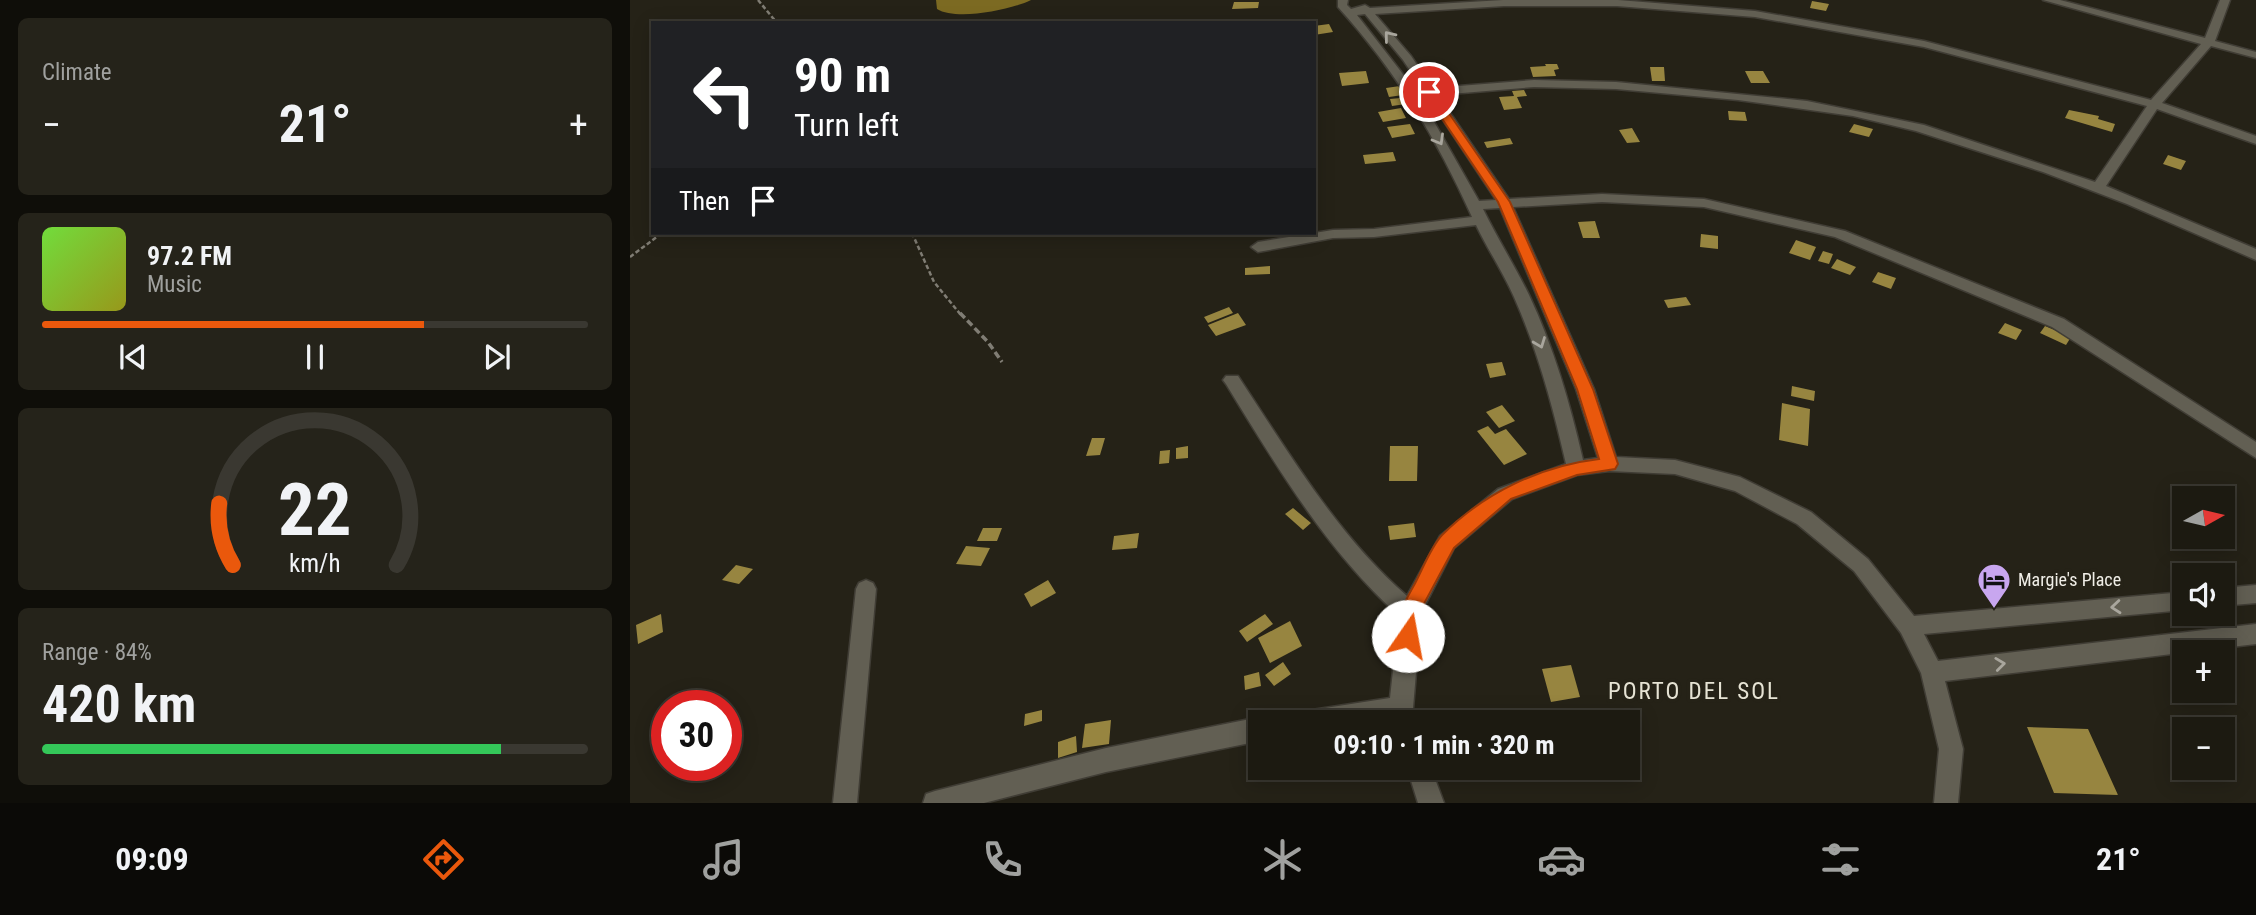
<!DOCTYPE html>
<html lang="en">
<head>
<meta charset="utf-8">
<style>
	:root { --surface:#1c1a11; --page:#25231a; --text:#f1f3f6; --muted:#a0a19f; --line:#3a3831; --accent:#ea580c }
	body { margin:0; font-family:"Roboto Condensed",sans-serif; background:var(--page); color:var(--text); height:100vh; display:flex; flex-direction:column; font-size:26px; white-space:nowrap }
	* { box-sizing:border-box; margin:0 }
	p { font-size:23px; color:var(--muted) }
	.icon { flex:none; width:38px; height:38px; fill:none; stroke:currentColor; stroke-width:2; stroke-linecap:round; stroke-linejoin:round }
	.map { position:relative; flex:1; overflow:hidden }
	.panel { display:flex; flex-direction:column; gap:18px; padding:18px; background:#0f0e09; width:630px }
	.panel>* { flex:none }
	.hud { position:absolute; left:21px; top:21px; width:665px; height:214px; border-radius:0px; box-shadow:0 4px 18px #0003,0 0 0 2px var(--line); background:#202124; color:#fff; overflow:hidden }
	.needle { width:46px; rotate:82deg }
	.fabs { position:absolute; left:1542px; top:486px; display:grid; gap:14px }
	.fabs a { display:grid; place-items:center; width:63px; height:63px; border-radius:0px; background:var(--surface); box-shadow:0 4px 18px #0003,0 0 0 2px var(--line); font-size:35px }
	.speed { position:absolute; left:21px; top:690px; display:flex; gap:14px; font-size:35px; font-weight:700; text-align:center }
	.speed>* { display:grid; place-content:center; width:91px; height:91px; border-radius:50%; background:var(--surface); box-shadow:0 4px 18px #0003,0 0 0 2px var(--line); line-height:1 }
	.speed .limit { border:10px solid #d22; background:#fff; color:#111 }
	.pin { position:absolute; display:grid; place-items:center; width:60px; height:60px; color:#fff; margin:-30px; border:4px solid #fff; border-radius:50%; box-shadow:0 2px 7px #0007 }
	.me { position:absolute; width:77px; margin:-38px; rotate:12deg; stroke-linejoin:round; filter:drop-shadow(0 0 5px #0008) }
	.turn { display:flex; align-items:center; gap:24px; height:147px; padding:0 28px; font-size:32px }
	.turn .icon { width:91px; height:91px; stroke-width:2.5 }
	.turn b { display:block; font-size:49px; line-height:60px }
	.then { display:flex; align-items:center; height:66px; padding:0 28px; background:#0003; gap:14px; font-size:26px }
	.big { font-size:52px; font-weight:700; line-height:1.1 }
	.panel .card { flex:1; display:flex; flex-direction:column; justify-content:center; gap:10px; min-width:0; padding:0 24px; border-radius:10px; background:var(--page) }
	.panel .dial { align-items:center; gap:0 }
	.dial svg { height:182px; overflow:visible; fill:none; stroke:var(--line); stroke-width:7; stroke-linecap:round; text-anchor:middle }
	.dial text { fill:var(--text); stroke:none }
	.song { display:flex; align-items:center; gap:21px }
	.cover { width:84px; height:84px; border-radius:10px; background:linear-gradient(135deg,hsl(100 70% 55%),hsl(60 70% 35%)) }
	.played { height:7px; border-radius:4px; background:linear-gradient(90deg,var(--accent) 70%,var(--line) 70%) }
	.keys { display:flex; justify-content:space-around; direction:ltr }
	.heat { display:flex; justify-content:space-between; align-items:center; font-size:38px; direction:ltr }
	.charge { height:10px; border-radius:5px; background:linear-gradient(90deg,#34c759 84%,var(--line) 0) }
	.trip { position:absolute; left:618px; top:710px; width:392px; height:70px; border-radius:0px; background:var(--surface); box-shadow:0 4px 18px #0003,0 0 0 2px var(--line); font-weight:700; line-height:70px; text-align:center }
	.dock { display:flex; height:112px; justify-content:space-around; align-items:center; background:#0b0a07; color:var(--muted) }
	.dock .icon { width:49px; height:49px }
	.dock .on { color:var(--accent) }
	.dock b { font-size:32px; color:var(--text) }
	main { display:flex; flex:1; min-height:0 }
	.map>svg:first-child { display:block }
	.water { fill:#7c6a22 }
	.building { fill:#978540 }
	.lines { fill:none; stroke-linecap:round; stroke-linejoin:round }
	.minor-casing { stroke:#403d35; stroke-width:3 }
	.path-far1 { stroke:#807d74; stroke-width:2.5; stroke-dasharray:4.5 2.5; stroke-linecap:butt }
	.path { stroke:#807d74; stroke-width:3.5; stroke-dasharray:7 3.5; stroke-linecap:butt }
	.minor { fill:#625f53; fill-rule:evenodd }
	.oneway { stroke:#a9a69d }
	.route { fill:#ea580c; stroke:#983908; stroke-width:2 }
	.labels { text-anchor:middle; stroke-width:7; stroke-linejoin:round; paint-order:stroke }
	.poi-label { font-size:18px; fill:#f0eee7; stroke:#252217; text-anchor:start }
	.near-neighbourhood-label { font-size:23px; letter-spacing:2px; fill:#e6e3d4; stroke:#252217 }
</style>
</head>
<body>
<main>
<section class="panel">
<div class="card"><p>Climate</p>
<div class="heat"><a>−</a><b class="big">21°</b><a>+</a></div>
</div>
<div class="card">
<div class="song"><i class="cover"></i><div><b>97.2 FM</b><p>Music</p></div></div>
<div class="played"></div>
<div class="keys"><svg class="icon" aria-label="previous" viewBox="0 0 24 24"><path d="M18 5L8 12l10 7zM5 5v14"/></svg><svg class="icon" aria-label="pause" viewBox="0 0 24 24"><path d="M8 5v14M16 5v14"/></svg><svg class="icon" aria-label="next" viewBox="0 0 24 24"><path d="M6 5l10 7-10 7zM19 5v14"/></svg></div>
</div>
<div class="card dial"><svg viewBox="0 0 100 80">
<path d="M14 69A42 42 0 1 1 86 69"/>
<path d="M14 69A42 42 0 0 1 8 42" stroke="#ea580c"/>
<text x="50" y="56" font-size="32" font-weight="700">22</text>
<text x="50" y="72" font-size="11">km/h</text>
</svg></div>
<div class="card"><p>Range · 84%</p><b class="big">420 km</b><div class="charge"></div></div>
</section>
<div class="map">
<svg width="1626" height="803" viewBox="0 0 1626 803">
	<rect width="100%" height="100%" fill="#252217"/>
	<path class="water" d="M306,0H401C381,10 326,21 307,9Z"/>
	<path class="building" d="M1182,1L1199,4L1196,11L1180,8Z
		M604,2H629L628,8L602,9Z
		M699,24L703,32L684,35V26Z
		M915,64H927L929,69L924,70L926,76L903,77L900,67L916,66Z
		M1020,67H1034L1035,81H1022Z
		M736,71L739,83L712,86L709,73Z
		M1115,71H1133L1140,83H1121Z
		M770,86L773,95L759,97L756,88Z
		M894,90L897,96L887,97L892,108L874,110L869,97L884,96L882,91Z
		M781,97L783,103L762,106L760,99Z
		M771,108L776,118L753,122L748,112Z
		M1439,110L1469,116L1468,119L1485,124L1482,132L1435,118Z
		M1098,111L1115,112L1117,121L1099,120Z
		M780,124L785,134L762,138L757,127Z
		M1224,124L1243,129L1239,137L1219,132Z
		M1002,128L1010,142L997,143L989,130Z
		M880,138L883,144L857,148L854,142Z
		M763,152L766,161L735,164L733,155Z
		M1538,155L1556,161L1551,170L1533,164Z
		M965,221L970,238H953L948,222Z
		M1071,234L1088,236V249L1070,247Z
		M1166,240L1186,247L1180,260L1159,253Z
		M1193,251L1203,254L1199,264L1188,261Z
		M1207,259L1226,267L1220,275L1201,268Z
		M640,266V274L615,275V268Z
		M1248,272L1266,278L1261,289L1242,282Z
		M1056,297L1061,305L1038,308L1034,300Z
		M599,307L603,313L578,323L574,317Z
		M608,313L616,325L586,336L578,325Z
		M1375,323L1392,330L1386,340L1368,333Z
		M1415,326L1441,337L1436,345L1410,333Z
		M872,362L876,375L860,378L856,364Z
		M1162,386L1185,391L1184,401L1161,396Z
		M1152,403L1180,409L1178,446L1149,440Z
		M872,405L885,421L869,428L856,412Z
		M858,426L865,434L876,429L897,454L874,465L847,431Z
		M462,438H475L470,455L456,456Z
		M558,446V458L546,459V448Z
		M760,446H788L787,481H759Z
		M540,450L539,463L529,464L530,451Z
		M663,508L681,523L673,530L655,514Z
		M784,523L786,537L760,540L758,526Z
		M353,528H372L367,541H347Z
		M509,533L507,548L482,550L484,536Z
		M336,546L360,548L351,566L326,564Z
		M106,565L123,569L109,584L92,580Z
		M418,580L426,593L401,607L394,594Z
		M31,614L33,632L8,644L6,625Z
		M635,614L643,624L617,642L609,631Z
		M660,621L672,646L640,663L628,638Z
		M653,662L661,674L644,686L635,675Z
		M941,665L950,697L921,702L912,669Z
		M629,672L631,686L615,690L614,676Z
		M412,710V721L394,726L395,714Z
		M481,720L479,744L452,748L455,724Z
		M1397,727L1458,729L1488,795L1424,793Z
		M446,736L447,752L428,758V742Z"/>
	<g class="lines">
		<defs>
			<path id="minor" d="M708,0H718L717,5L721,9L735,5L740,8L873,0H988L1125,11L1294,41L1521,100L1571,44L1413,0H1430L1575,38L1590,0H1600L1585,41L1626,52V58L1581,46L1532,103L1626,136V144L1527,109L1476,186L1626,249V260L1497,204L1413,172L1286,131L1223,116L1108,100L986,89L904,87L808,95L879,199L972,194L1074,199L1215,231L1434,319L1626,442V458L1422,327L1205,237L1074,207L972,202L883,207L964,389L986,457L1045,460L1110,477L1181,512L1238,559L1284,616L1554,592V610L1294,634L1308,661L1626,624V644L1315,681L1333,749L1328,803H1304L1309,749L1291,673L1271,633L1224,571L1167,524L1105,491L1045,474L979,471L947,475L882,499L824,548L791,613L783,708L787,723H763V720L657,723L661,715L669,712L760,698L769,616C696,550 647,467 596,384L593,380L596,376H608C659,453 707,535 777,596L810,536L868,489L936,464C923,407 908,351 884,297C873,272 858,250 846,225L744,237L703,238L628,252L621,247L628,242L703,230L744,229L842,217C807,139 766,71 708,7ZM874,6H987L1125,17L1294,47L1517,106L1465,182L1294,125L1177,101L986,82L904,80L803,88L781,56L745,14ZM735,14L773,60L793,90L786,91L727,15ZM797,96L866,200L849,201L790,97ZM870,208L946,389L968,458L953,460C940,403 924,348 899,295C885,266 867,238 853,209Z
				M236,580L243,583L246,589L227,803H203L226,589L229,583Z
				M1626,585V603L1592,606V588Z
				M630,717L639,723H630V741L476,772L354,803H293L296,794L305,791L476,748Z
				M777,768H801L814,803H788Z"/>
		</defs>
		<use href="#minor" class="minor-casing"/>
		<path class="path-far1" d="M128,0L147,23
			M282,233L304,282L331,315
			M0,257L32,233"/>
		<path class="path" d="M330,313L358,342L372,362"/>
		<use href="#minor" class="minor"/>
	</g>
	<defs><path id="oneway-chevron" d="M-2-3.5L2.5 0L-2 3.5" fill="none" stroke-width="1.6" stroke-linecap="round" stroke-linejoin="round" transform="scale(1.75)"/></defs>
	<g class="oneway">
		<use href="#oneway-chevron" transform="translate(759 36) rotate(-129)"/>
		<use href="#oneway-chevron" transform="translate(809 140) rotate(60)"/>
		<use href="#oneway-chevron" transform="translate(910 343) rotate(69)"/>
		<use href="#oneway-chevron" transform="translate(1486 607) rotate(175)"/>
		<use href="#oneway-chevron" transform="translate(1370 664) rotate(-7)"/>
	</g>
	<path class="route" d="M795,90H803L880,202L963,389L988,464L985,469L947,475L881,499L824,548L789,613L785,642L778,645L771,642C762,623 774,603 783,587C792,571 800,548 812,535C854,493 910,466 969,459L947,389L868,202L794,92Z"/>
	<defs>
		<symbol id="hotel-pin" viewBox="-11 -11 22 30"><path d="M0 17L-7.5 6A9.5 9.5 0 1 1 7.5 6Z" fill="#c8a6ef" stroke="#252217"/><path d="M-6-4.5h1.5V1H6V5H4.5V3h-9V5H-6ZM-4 0a1.8 1.8 0 1 1 3.6 0ZM.5 0V-2.5h3Q6-2.5 6 0Z" fill="#111"/></symbol>
	</defs>
	<g fill-rule="evenodd">
		<use href="#hotel-pin" x="1345" y="561" width="38" height="52"/>
	</g>
	<g class="labels">
		<g class="poi-label">
			<text x="1388" y="586">Margie's Place</text>
		</g>
		<g class="near-neighbourhood-label">
			<text x="1064" y="699">PORTO DEL SOL</text>
		</g>
	</g>
</svg>
<div class="fabs">
<a><svg class="needle" viewBox="-14 -14 28 28"><path d="M0-13l5 13h-10z" fill="#e53935"/><path d="M0 13l5-13h-10z" fill="#a0a19f"/></svg></a>
<a><svg class="icon" aria-label="sound" viewBox="0 0 24 24"><path d="M4 9h4l5-4v14l-5-4H4zM17 9q2 3 0 6"/></svg></a>
<a>+</a>
<a>−</a>
</div>
<div class="speed"><div class="limit">30</div></div>
<div class="pin" style="left:799px;top:92px;background:#d93025"><svg class="icon" aria-label="arrive" viewBox="0 0 24 24"><path d="M6 21V4h12l-3 4 3 4H6"/></svg></div>
<svg class="me" style="left:778px;top:636px" viewBox="-20 -20 40 40"><circle r="19" fill="#fff"/><path d="M0-13L10 11 0 6-10 11z" fill="#ea580c"/></svg>
<div class="trip">09:10 · 1 min · 320 m</div>
<div class="hud">
<div class="turn"><svg class="icon" aria-label="left" viewBox="0 0 24 24"><path d="M17 20v-9H6M10 6l-5 5 5 5"/></svg><div><b>90 m</b>Turn left</div></div>
<div class="then">Then<svg class="icon" aria-label="arrive" viewBox="0 0 24 24"><path d="M6 21V4h12l-3 4 3 4H6"/></svg></div>
</div>
</div>
</main>
<nav class="dock">
<b>09:09</b>
<svg class="icon on" aria-label="directions" viewBox="0 0 24 24"><path d="M12 3l9 9-9 9-9-9zM9 14v-3h6M13 9l2 2-2 2"/></svg>
<svg class="icon" aria-label="music" viewBox="0 0 24 24"><path d="M9 18V5l10-2v13"/><circle cx="6" cy="18" r="3"/><circle cx="16" cy="16" r="3"/></svg>
<svg class="icon" aria-label="phone" viewBox="0 0 24 24"><path d="M5 4h4l2 5-3 2q2 4 5 5l2-3 5 2v4C11 20 4 13 5 4z"/></svg>
<svg class="icon" aria-label="climate" viewBox="0 0 24 24"><path d="M12 3v18M4 7l16 10M4 17L20 7"/></svg>
<svg class="icon" aria-label="car" viewBox="0 0 24 24"><path d="M5 17H2v-5l4-1 3-4h7l3 4 3 1v5h-3M9 17h6M6 11h13"/><circle cx="7" cy="17" r="2"/><circle cx="17" cy="17" r="2"/></svg>
<svg class="icon" aria-label="filters" viewBox="0 0 24 24"><path d="M4 7h16M4 17h16"/><circle cx="9" cy="7" r="2"/><circle cx="15" cy="17" r="2"/></svg>
<b>21°</b>
</nav>
</body>
</html>
